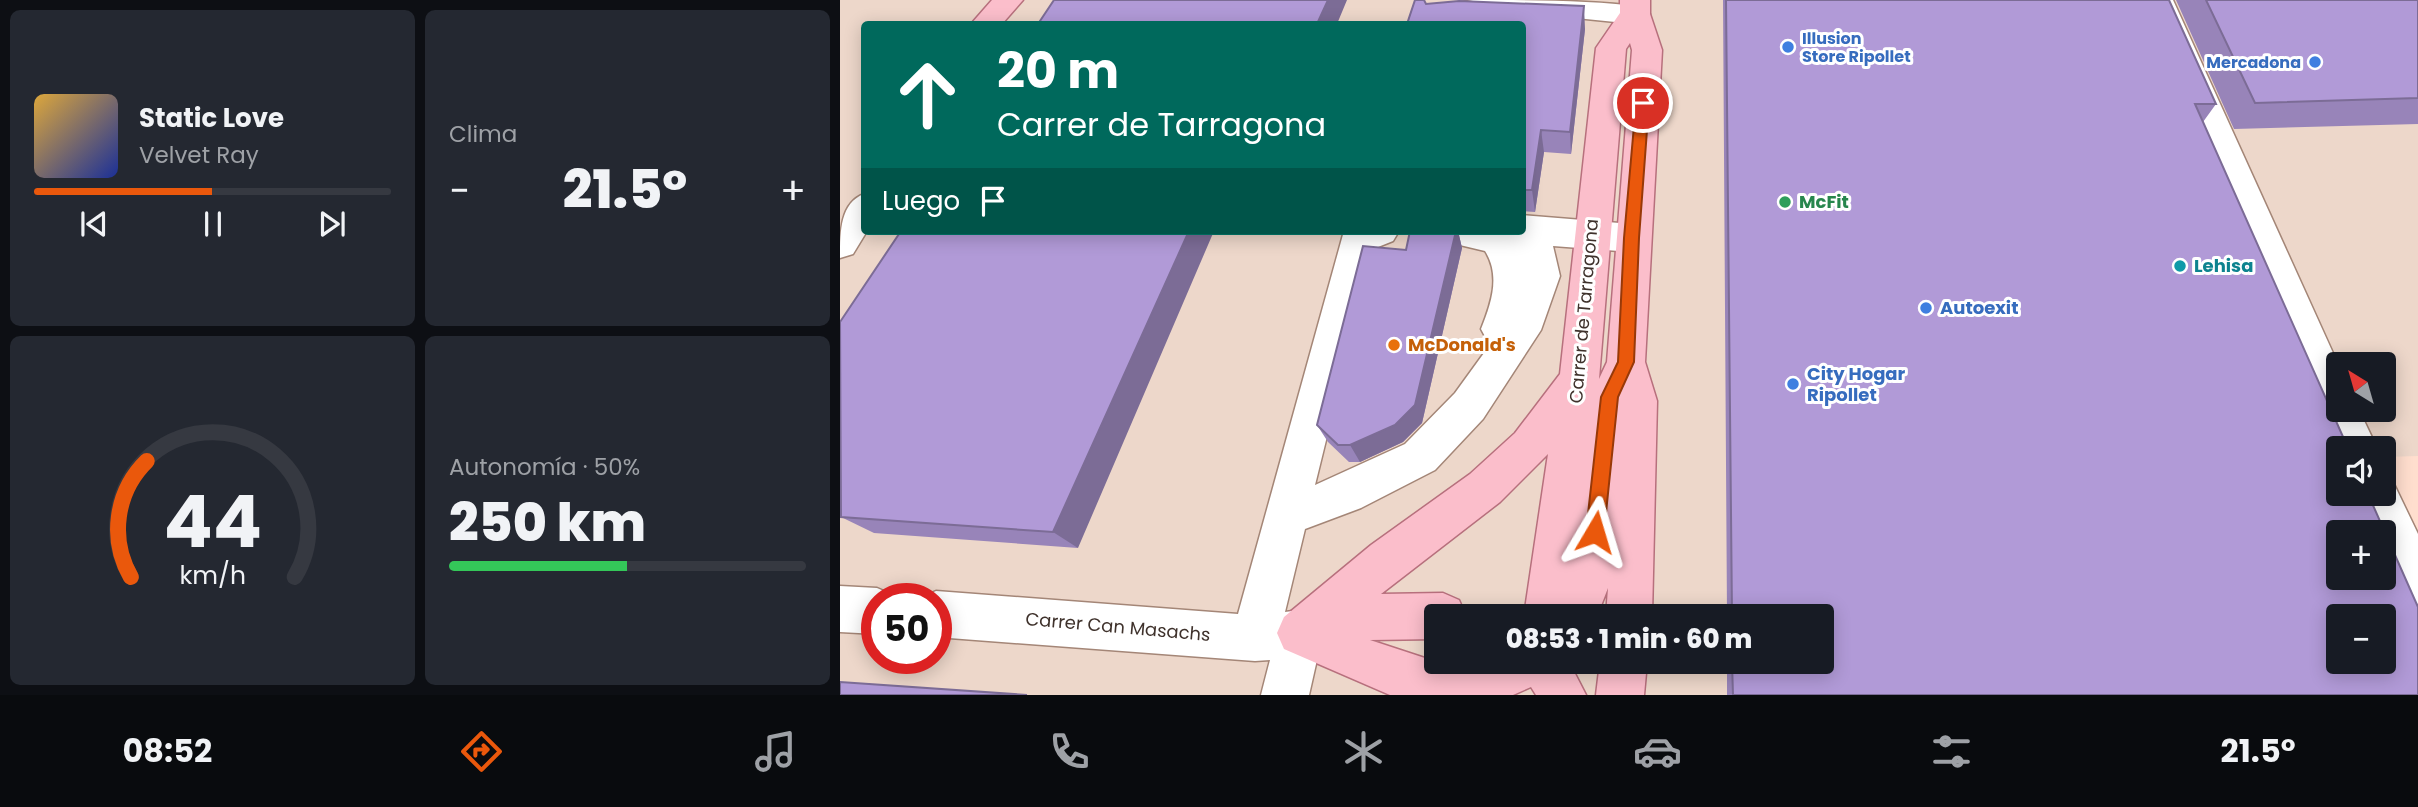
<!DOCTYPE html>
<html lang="es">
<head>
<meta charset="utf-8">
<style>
	:root { --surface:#171b24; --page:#242831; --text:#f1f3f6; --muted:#9ea1a6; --line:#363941; --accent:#ea580c }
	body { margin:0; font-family:Poppins,sans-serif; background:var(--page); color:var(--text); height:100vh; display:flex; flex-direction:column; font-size:26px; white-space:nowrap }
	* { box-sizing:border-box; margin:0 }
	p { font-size:23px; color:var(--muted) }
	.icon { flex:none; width:38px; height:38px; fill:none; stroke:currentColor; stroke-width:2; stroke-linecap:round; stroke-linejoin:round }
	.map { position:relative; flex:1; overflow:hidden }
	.side { display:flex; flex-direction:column; gap:10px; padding:10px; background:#0d0f14; width:840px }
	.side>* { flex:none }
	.hud { position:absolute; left:21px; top:21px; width:665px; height:214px; border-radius:7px; box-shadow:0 4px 18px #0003; background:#00695c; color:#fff; overflow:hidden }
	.needle { width:46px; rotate:323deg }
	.fabs { position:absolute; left:1486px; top:352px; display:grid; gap:14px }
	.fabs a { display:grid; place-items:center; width:70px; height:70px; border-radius:7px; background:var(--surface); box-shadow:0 4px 18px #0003; font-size:35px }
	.speed { position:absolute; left:21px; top:583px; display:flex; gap:14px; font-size:35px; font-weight:700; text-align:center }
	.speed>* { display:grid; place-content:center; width:91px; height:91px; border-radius:50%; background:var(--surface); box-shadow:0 4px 18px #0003; line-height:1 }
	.speed .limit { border:10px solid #d22; background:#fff; color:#111 }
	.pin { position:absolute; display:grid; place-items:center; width:60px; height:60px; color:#fff; margin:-30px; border:4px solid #fff; border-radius:50%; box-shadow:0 2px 7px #0007 }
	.me { position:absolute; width:77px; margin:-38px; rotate:7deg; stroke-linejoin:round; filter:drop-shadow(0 0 5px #0008) }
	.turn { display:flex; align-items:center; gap:24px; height:147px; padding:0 21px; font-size:32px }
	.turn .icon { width:91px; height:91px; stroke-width:2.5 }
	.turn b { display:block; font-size:49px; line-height:60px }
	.then { display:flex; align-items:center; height:66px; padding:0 21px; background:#0003; gap:14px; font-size:26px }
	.big { font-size:52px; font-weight:800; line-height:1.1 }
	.side .tile { flex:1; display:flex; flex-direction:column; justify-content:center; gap:10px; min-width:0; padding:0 24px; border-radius:10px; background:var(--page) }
	.side .dial { align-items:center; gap:0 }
	.dial svg { height:182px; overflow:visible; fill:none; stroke:var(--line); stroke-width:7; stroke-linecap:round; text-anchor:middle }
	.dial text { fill:var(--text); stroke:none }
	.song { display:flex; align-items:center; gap:21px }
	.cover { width:84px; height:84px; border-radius:10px; background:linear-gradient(135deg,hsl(40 70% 55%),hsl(230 70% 35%)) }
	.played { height:7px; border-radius:4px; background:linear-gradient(90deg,var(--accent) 50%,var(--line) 50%) }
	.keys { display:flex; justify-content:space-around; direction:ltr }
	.heat { display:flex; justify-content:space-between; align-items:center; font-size:38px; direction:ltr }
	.charge { height:10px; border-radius:5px; background:linear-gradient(90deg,#34c759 50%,var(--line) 0) }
	.side .tiles { flex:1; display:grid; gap:10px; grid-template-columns:repeat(2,1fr) }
	.trip { position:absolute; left:584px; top:604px; width:410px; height:70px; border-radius:7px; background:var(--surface); box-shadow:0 4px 18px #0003; font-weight:800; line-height:70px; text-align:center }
	.tab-bar { display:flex; height:112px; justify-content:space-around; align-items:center; background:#090b0e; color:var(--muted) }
	.tab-bar .icon { width:49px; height:49px }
	.tab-bar .active { color:var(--accent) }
	.tab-bar b { font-size:32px; color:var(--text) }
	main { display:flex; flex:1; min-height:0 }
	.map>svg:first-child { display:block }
	.industrial { fill:#edd7ca; fill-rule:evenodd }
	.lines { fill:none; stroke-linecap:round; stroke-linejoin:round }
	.minor-casing { stroke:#a48677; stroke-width:3 }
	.major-casing { stroke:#b7707d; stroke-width:3 }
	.minor { fill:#fff; fill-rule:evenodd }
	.major { fill:#fbbecb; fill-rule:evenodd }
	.wall { fill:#9884b9 }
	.shaded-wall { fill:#7c6c96 }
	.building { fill:#b19ad7; stroke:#7c6c96; stroke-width:2; fill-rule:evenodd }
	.route { fill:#ea580c; stroke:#983908; stroke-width:2 }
	.shop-dot { fill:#3f7fe0; stroke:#fff; stroke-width:2.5 }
	.leisure-dot { fill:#2e9e5b; stroke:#fff; stroke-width:2.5 }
	.culture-dot { fill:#0f9aa8; stroke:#fff; stroke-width:2.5 }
	.food-dot { fill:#e8710a; stroke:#fff; stroke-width:2.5 }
	.labels { text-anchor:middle; stroke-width:6; stroke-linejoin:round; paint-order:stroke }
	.far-shop-label { font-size:16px; font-weight:bold; fill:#366cbe; stroke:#fff; text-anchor:start }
	.leisure-label { font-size:18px; font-weight:bold; fill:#27864d; stroke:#fff; text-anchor:start }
	.culture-label { font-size:18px; font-weight:bold; fill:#0d838f; stroke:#fff; text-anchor:start }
	.shop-label { font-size:18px; font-weight:bold; fill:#366cbe; stroke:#fff; text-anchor:start }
	.street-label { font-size:18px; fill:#3f322c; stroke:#fff }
	.food-label { font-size:18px; font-weight:bold; fill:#c56008; stroke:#fff; text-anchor:start }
</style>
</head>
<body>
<main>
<section class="side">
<div class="tiles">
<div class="tile">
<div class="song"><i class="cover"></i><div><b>Static Love</b><p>Velvet Ray</p></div></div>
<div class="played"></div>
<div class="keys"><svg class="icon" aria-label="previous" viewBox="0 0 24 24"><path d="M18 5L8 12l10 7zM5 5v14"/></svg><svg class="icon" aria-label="pause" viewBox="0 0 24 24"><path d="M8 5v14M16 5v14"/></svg><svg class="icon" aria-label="next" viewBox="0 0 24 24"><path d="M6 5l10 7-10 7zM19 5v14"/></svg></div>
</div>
<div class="tile"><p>Clima</p>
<div class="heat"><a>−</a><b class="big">21.5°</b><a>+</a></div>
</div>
<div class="tile dial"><svg viewBox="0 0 100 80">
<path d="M14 69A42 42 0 1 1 86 69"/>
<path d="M14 69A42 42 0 0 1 21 18" stroke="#ea580c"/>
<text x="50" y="56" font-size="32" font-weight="700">44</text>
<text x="50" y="72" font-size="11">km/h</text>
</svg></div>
<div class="tile"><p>Autonomía · 50%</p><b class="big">250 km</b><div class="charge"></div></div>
</div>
</section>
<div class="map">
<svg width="1578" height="695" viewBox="0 0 1578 695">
	<rect width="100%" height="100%" fill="#ffdece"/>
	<path class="industrial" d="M0,0H1578V456L1544,457V448H1498V578H1544L1578,695H0ZM24,24H682V231H24ZM1498,364H1544V410H1498ZM37,598H96V658H37ZM597,616H982V662H597ZM1498,616H1544V662H1498Z"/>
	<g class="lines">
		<defs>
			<path id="minor" d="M633,0C689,0 751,0 805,7L810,14L805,21L795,24L677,12L622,21L621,24H591L599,6Z
				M1303,0H1333L1498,364V410H1519L1537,448H1498V454Z
				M24,194V231H27L13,254L0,258C0,232 0,203 24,194Z
				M682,215L792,224L805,228L810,238L805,248L792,252L713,246L720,276L701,330L643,419L595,470L521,508L465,529L445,612L460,610L476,617L483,633L469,695H421L430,660L415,661L96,637V598H80L96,591L398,614L504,231H559L553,241L533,249L475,485L565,444L615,393L652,342L647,340L641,329C651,304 661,276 645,251L603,241L597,231H682Z
				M1544,477L1552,480L1578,534V604L1562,598L1544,556V532H1533L1516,494H1544Z
				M0,586L37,588L53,595L55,598H37V634L0,632Z"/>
			<path id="major" d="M152,0H183L162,24H131Z
				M780,0H810V14L822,50L805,362L817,401L812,616H766L768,588L757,616H684L708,454L660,502L541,594L603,593L619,600L626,616H597V639L530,640L597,662H729L746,695H696L691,687L673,695H550L444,649L437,633L444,617L531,545L630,474L675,433L720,374L756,48L780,13ZM790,43L792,50L767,362L759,379L786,49Z
				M760,662H807L804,695H756Z"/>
		</defs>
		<use href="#minor" class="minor-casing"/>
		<use href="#major" class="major-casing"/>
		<use href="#minor" class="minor"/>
		<use href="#major" class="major"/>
	</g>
	<path class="wall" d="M883,0H1329L1376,104L1363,122L1578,695H887V662H982V616H887Z
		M1336,0H1578V124L1394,129Z
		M586,4L745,29L731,154L704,152L695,212L682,211V24Z
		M61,231L238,548L34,533L1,517Z
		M570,231H618L622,248L582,423L563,442L520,462H509L488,442L477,425L566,250Z"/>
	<path class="shaded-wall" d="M488,0H507L497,24H477Z
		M744,6L745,29L731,154L730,132Z
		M701,130L704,152L695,212L692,190Z
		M349,231H374L238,548L213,532Z
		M616,231H618L622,248L582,423L563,442L520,462L510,445Z"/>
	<path class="building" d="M214,0H488L477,24H198Z
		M575,0H584L586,4L619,1L744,6L730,132L701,130L692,190H682V24H567Z
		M886,0H1329L1376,104H1355L1508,448H1498V494H1528L1578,607V695H893L892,662H982V616H892ZM1498,532H1544V578H1498ZM1498,616H1544V662H1498Z
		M1366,0H1578V98L1415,103Z
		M61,231H349L213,532L1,517L0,322Z
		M570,231H616L575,405L555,425L510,445H498L477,425L523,246L566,250Z
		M0,682L187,695H0Z"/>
	<path class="route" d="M803,99L809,103L799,238L794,362L778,397L764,532L762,538L755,541L749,538L746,532L761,397L778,362L784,238L796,103Z"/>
	<g class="shop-dot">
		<circle cx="948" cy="47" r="7"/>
		<circle cx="1475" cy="62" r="7"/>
		<circle cx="1086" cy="308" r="7"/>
		<circle cx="953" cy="384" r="7"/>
	</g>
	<circle class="leisure-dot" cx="945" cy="202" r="7"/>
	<circle class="culture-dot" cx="1340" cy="266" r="7"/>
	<circle class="food-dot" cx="554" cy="345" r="7"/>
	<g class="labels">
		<g class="far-shop-label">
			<text x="962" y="44">Illusion<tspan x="962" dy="18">Store Ripollet</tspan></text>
			<text x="1461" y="68" text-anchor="end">Mercadona</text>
		</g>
		<g class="leisure-label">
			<text x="959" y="208">McFit</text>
		</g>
		<g class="culture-label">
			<text x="1354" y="272">Lehisa</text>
		</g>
		<g class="shop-label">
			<text x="1100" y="314">Autoexit</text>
			<text x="967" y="380">City Hogar<tspan x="967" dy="21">Ripollet</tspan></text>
		</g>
		<g class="street-label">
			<text transform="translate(744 311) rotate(-85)" y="6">Carrer de Tarragona</text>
			<text transform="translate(278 627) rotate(5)" y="6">Carrer Can Masachs</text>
		</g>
		<g class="food-label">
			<text x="568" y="351">McDonald's</text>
		</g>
	</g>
</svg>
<div class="fabs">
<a><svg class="needle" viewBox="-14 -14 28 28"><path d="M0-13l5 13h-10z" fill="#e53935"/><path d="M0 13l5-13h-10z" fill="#9ea1a6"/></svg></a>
<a><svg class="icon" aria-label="sound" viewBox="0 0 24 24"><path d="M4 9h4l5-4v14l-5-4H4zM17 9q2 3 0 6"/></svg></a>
<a>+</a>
<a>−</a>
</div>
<div class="speed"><div class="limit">50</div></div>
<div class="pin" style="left:803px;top:103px;background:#d93025"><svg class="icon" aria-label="arrive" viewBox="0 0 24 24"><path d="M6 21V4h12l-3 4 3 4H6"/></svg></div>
<svg class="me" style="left:755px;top:532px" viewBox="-20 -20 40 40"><path d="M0-17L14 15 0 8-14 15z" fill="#ea580c" stroke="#fff" stroke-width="4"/></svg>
<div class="trip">08:53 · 1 min · 60 m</div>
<div class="hud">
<div class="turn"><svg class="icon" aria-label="ahead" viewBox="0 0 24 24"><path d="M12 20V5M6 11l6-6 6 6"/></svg><div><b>20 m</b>Carrer de Tarragona</div></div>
<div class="then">Luego<svg class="icon" aria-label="arrive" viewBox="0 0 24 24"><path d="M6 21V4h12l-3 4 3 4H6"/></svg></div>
</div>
</div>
</main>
<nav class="tab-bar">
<b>08:52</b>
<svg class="icon active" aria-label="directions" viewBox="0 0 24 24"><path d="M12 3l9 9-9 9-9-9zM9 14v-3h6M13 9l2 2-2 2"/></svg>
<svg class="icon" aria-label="music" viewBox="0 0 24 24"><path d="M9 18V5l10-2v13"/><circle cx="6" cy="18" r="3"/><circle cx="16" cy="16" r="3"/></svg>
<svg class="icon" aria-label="phone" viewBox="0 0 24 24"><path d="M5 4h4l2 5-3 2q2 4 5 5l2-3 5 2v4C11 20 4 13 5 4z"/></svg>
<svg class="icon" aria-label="climate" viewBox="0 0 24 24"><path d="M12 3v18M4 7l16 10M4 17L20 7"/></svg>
<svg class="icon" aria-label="car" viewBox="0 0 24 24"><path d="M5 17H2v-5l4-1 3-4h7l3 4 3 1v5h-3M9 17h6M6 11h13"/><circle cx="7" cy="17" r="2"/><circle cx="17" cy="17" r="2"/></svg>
<svg class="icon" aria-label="filters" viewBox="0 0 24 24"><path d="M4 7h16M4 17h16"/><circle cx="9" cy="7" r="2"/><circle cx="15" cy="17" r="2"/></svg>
<b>21.5°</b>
</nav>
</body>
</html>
